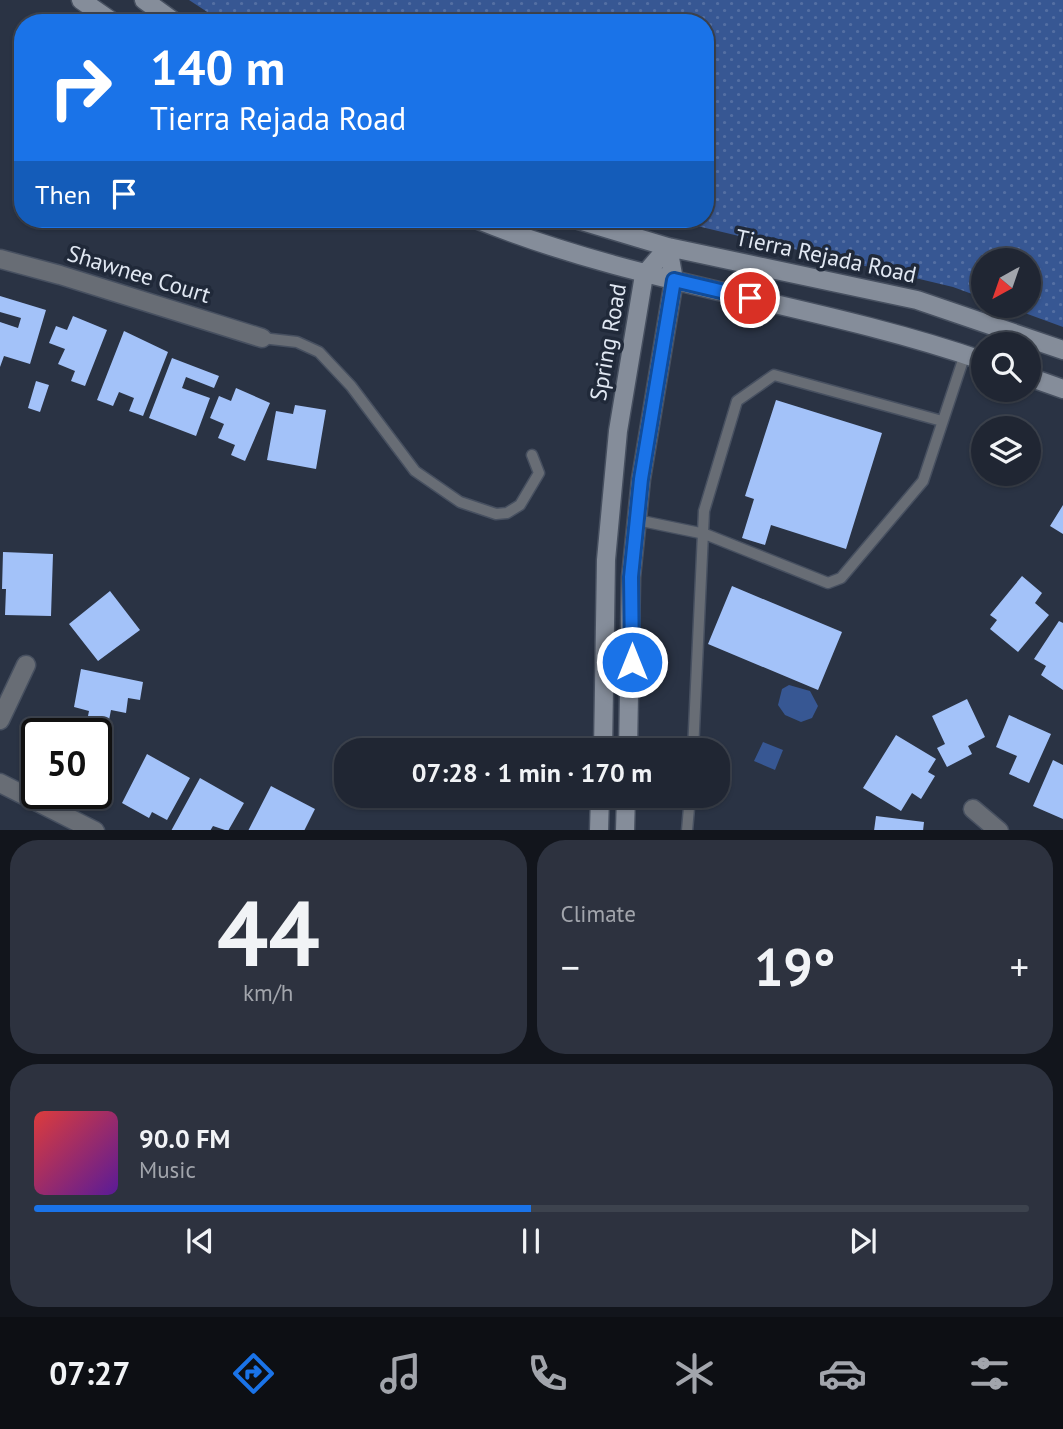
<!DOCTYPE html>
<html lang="en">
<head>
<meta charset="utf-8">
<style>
	:root { --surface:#202633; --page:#2d323f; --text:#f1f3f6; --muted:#a2a5ac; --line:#3d434e; --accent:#1a73e8 }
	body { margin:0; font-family:"PT Sans",sans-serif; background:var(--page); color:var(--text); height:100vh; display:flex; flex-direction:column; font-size:26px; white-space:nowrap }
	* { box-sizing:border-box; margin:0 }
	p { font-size:23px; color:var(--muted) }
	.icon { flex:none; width:38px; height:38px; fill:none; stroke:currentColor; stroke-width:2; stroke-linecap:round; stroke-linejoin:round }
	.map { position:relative; height:830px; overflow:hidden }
	.side { display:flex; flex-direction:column; gap:10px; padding:10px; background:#12151c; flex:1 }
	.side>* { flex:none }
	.guide { position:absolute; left:14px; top:14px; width:700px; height:214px; border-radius:28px; box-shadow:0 2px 5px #0004,0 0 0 2px var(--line); background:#1a73e8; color:#fff; overflow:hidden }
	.needle { width:46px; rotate:220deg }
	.tools { position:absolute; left:971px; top:248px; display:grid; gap:14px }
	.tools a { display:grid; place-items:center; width:70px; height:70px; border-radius:50%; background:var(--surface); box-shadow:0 2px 5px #0004,0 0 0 2px var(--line); font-size:35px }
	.speed { position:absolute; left:21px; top:718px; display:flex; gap:14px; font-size:35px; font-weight:700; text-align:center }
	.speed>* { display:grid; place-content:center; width:91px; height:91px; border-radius:50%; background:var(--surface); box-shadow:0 2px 5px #0004,0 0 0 2px var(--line); line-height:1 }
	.speed .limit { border:4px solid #111; border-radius:10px; background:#fff; color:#111 }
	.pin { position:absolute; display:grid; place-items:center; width:60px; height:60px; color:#fff; margin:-30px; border:4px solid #fff; border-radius:50%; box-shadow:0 2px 7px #0007 }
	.me { position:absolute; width:77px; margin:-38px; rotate:0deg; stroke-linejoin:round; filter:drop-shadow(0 0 5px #0008) }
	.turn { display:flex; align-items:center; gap:24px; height:147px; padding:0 21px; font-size:32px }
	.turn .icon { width:91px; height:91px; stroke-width:2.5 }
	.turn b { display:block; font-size:49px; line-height:60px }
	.then { display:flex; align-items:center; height:66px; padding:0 21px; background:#0003; gap:14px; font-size:26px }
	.big { font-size:52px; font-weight:800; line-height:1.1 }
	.side .widget { flex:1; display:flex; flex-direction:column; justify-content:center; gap:10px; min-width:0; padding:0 24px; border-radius:28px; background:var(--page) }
	.side .dial { align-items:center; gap:0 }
	.dial b { font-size:91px; line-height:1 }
	.song { display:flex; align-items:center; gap:21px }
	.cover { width:84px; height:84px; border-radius:10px; background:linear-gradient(135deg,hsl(0 70% 55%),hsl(270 70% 35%)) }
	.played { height:7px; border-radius:4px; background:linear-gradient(90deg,var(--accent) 50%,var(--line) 50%) }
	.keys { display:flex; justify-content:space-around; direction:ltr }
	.heat { display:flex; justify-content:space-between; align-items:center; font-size:38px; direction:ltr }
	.side .tiles { flex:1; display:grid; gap:10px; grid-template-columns:1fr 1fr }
	.widget:last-child { grid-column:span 2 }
	.trip { position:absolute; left:334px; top:738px; width:396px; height:70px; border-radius:28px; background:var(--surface); box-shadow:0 2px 5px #0004,0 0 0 2px var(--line); font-weight:800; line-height:70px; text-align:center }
	.tab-bar { display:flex; height:112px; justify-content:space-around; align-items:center; background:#0d0f14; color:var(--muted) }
	.tab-bar .icon { width:49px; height:49px }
	.tab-bar .current { color:var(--accent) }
	.tab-bar b { font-size:32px; color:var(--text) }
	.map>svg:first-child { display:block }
	.grass { fill:url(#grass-dots) }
	.green { fill:#375793 }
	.building { fill:#a3c2f9 }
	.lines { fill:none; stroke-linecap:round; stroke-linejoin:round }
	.lane-casing { stroke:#475060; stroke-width:13 }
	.street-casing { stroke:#475060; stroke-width:21 }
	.secondary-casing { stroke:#475060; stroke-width:21 }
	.lane { stroke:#686d75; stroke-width:10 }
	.street { stroke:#686d75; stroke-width:18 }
	.secondary { stroke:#858d9a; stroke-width:18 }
	.route-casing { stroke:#114b97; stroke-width:18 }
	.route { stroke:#1a73e8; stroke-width:12 }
	.labels { text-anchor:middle; stroke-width:7; stroke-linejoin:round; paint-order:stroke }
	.street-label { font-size:23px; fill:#e1e8f3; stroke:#202939 }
</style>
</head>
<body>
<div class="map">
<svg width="1063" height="831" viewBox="0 0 1063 831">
	<defs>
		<pattern id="grass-dots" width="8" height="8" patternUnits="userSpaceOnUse" patternTransform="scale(1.75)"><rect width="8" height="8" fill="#375793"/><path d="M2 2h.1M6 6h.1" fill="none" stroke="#546fa3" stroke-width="1.8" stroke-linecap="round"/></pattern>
	</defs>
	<rect width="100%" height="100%" fill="#2a3344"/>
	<path class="grass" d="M189,0H1063V327L1006,306H1029V261H984L983,298L953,287L668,219H705V23H224Z"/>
	<path class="green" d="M789,685L810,691L818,706L812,718L801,722L785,715L778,705L782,689Z
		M763,742L783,750L775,770L754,761Z"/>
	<path class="building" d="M0,296L46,310L30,364L4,356L0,367V322L18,328L21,318L0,312Z
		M73,316L107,330L85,386L71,381L75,371L58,364L65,349L49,343L56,326L67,330Z
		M124,331L168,352L143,416L129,411L134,398L119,392L113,406L97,400Z
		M172,358L219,376L214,388L186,377L182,388L210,398L196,436L149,418Z
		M36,381L49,385L40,412L28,408Z
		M236,388L270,403L245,461L231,455L235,445L218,438L224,424L210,418L219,396L231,401Z
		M776,400L882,433L846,549L771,525L765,545L742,538L754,499L745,496Z
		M295,405L326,410L316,469L267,460L276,411L293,414Z
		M1063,505V534L1050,526Z
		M3,552L53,554L51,616L5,615L6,589H2Z
		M1022,576L1042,593L1035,603L1049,615L1018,652L990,629L997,620L990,615Z
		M732,586L842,632L818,690L708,644Z
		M110,591L140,630L98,661L69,624Z
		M1059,621L1063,623V690L1041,675L1046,666L1034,659Z
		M81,669L143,682L140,700L128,698L126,713L111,710L108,725L87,721L89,711L74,707Z
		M967,699L985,737L968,746L972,754L947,767L937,748L945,744L932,716Z
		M1009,715L1051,734L1029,783L1009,774L1017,756L996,747Z
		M58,721L80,733H51Z
		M896,735L936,759L928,772L935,776L921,799L912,793L901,811L863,788Z
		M37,740V765L26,759Z
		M147,754L190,778L167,820L152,812L149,818L122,803Z
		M1053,760L1063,765V819L1033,806Z
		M200,778L244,803L228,831L213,826L210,831H171Z
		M271,786L315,809L304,831H248Z
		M876,816L924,822L923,831H874Z"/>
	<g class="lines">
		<defs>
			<path id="lane" d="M262,338L297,342L319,352L351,386L415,471L460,502L496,514L507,513L520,505L539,473L532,455
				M637,520L705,534L828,583L841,578L923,481L965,354
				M693,751L704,511L737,401L774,375L942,421
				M687,831L690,796"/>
			<path id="street" d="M0,259L60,275L262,338
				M0,720L26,665
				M0,783L95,831
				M973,809L999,831"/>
			<path id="secondary" d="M81,0L114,23
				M144,0L176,23
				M476,219C640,286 817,303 984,361
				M575,219L668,247L917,300L1063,350
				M1029,377L1063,389
				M603,751L606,560L618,431L644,275L668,247
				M628,751L631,577L641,479L674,280L668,247
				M599,831L600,796
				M625,831L626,796"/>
		</defs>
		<use href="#lane" class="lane-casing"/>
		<use href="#street" class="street-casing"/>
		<use href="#secondary" class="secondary-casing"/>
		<use href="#lane" class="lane"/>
		<use href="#street" class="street"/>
		<use href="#secondary" class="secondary"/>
	</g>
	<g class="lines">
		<defs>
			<path id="route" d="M632,662L631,577L641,479L674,280L750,298"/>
		</defs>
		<use href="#route" class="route-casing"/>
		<use href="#route" class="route"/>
	</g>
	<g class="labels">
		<g class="street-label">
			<text transform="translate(826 256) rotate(12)" y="8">Tierra Rejada Road</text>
			<text transform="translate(139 274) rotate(17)" y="8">Shawnee Court</text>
			<text transform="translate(608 342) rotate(-80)" y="8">Spring Road</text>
		</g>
	</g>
</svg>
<div class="tools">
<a><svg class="needle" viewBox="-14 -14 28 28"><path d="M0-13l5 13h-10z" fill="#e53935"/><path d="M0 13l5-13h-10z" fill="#a2a5ac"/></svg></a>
<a><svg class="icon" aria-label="search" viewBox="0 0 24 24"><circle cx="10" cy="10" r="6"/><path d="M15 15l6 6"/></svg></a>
<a><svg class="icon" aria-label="layers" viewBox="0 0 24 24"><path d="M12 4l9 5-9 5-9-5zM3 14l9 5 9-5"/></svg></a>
</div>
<div class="speed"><div class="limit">50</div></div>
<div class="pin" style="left:750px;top:298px;background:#d93025"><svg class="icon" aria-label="arrive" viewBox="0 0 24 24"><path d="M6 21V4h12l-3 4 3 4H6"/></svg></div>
<svg class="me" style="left:632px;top:662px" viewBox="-20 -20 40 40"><circle r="17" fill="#1a73e8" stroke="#fff" stroke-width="3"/><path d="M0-11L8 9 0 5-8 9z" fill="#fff"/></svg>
<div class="trip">07:28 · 1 min · 170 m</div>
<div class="guide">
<div class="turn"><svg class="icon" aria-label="right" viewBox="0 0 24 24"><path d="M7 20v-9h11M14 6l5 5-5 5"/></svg><div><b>140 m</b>Tierra Rejada Road</div></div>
<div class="then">Then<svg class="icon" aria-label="arrive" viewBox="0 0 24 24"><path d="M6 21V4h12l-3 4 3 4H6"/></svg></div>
</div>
</div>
<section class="side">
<div class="tiles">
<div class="widget dial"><b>44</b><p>km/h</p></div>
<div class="widget"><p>Climate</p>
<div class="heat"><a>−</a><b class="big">19°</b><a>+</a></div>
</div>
<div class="widget">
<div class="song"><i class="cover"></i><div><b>90.0 FM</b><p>Music</p></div></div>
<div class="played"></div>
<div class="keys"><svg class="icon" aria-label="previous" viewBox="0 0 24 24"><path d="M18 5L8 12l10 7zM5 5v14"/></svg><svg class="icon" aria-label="pause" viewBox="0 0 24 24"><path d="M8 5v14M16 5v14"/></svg><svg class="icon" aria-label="next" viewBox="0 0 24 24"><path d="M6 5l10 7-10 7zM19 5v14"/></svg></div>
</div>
</div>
</section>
<nav class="tab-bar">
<b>07:27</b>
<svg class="icon current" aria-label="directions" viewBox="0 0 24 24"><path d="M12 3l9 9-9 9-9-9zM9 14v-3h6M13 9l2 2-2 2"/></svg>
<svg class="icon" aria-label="music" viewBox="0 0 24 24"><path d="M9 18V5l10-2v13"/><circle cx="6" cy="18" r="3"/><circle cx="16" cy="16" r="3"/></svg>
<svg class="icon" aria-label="phone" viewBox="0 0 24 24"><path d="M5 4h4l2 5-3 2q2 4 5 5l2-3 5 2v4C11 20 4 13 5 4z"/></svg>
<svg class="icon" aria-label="climate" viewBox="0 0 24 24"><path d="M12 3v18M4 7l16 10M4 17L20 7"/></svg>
<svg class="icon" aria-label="car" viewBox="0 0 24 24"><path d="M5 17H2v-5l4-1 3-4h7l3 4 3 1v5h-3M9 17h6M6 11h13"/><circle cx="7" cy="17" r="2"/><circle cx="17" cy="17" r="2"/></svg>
<svg class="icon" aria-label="filters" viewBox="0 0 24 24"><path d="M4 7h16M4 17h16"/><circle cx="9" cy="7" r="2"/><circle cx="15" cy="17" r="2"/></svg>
</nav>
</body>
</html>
